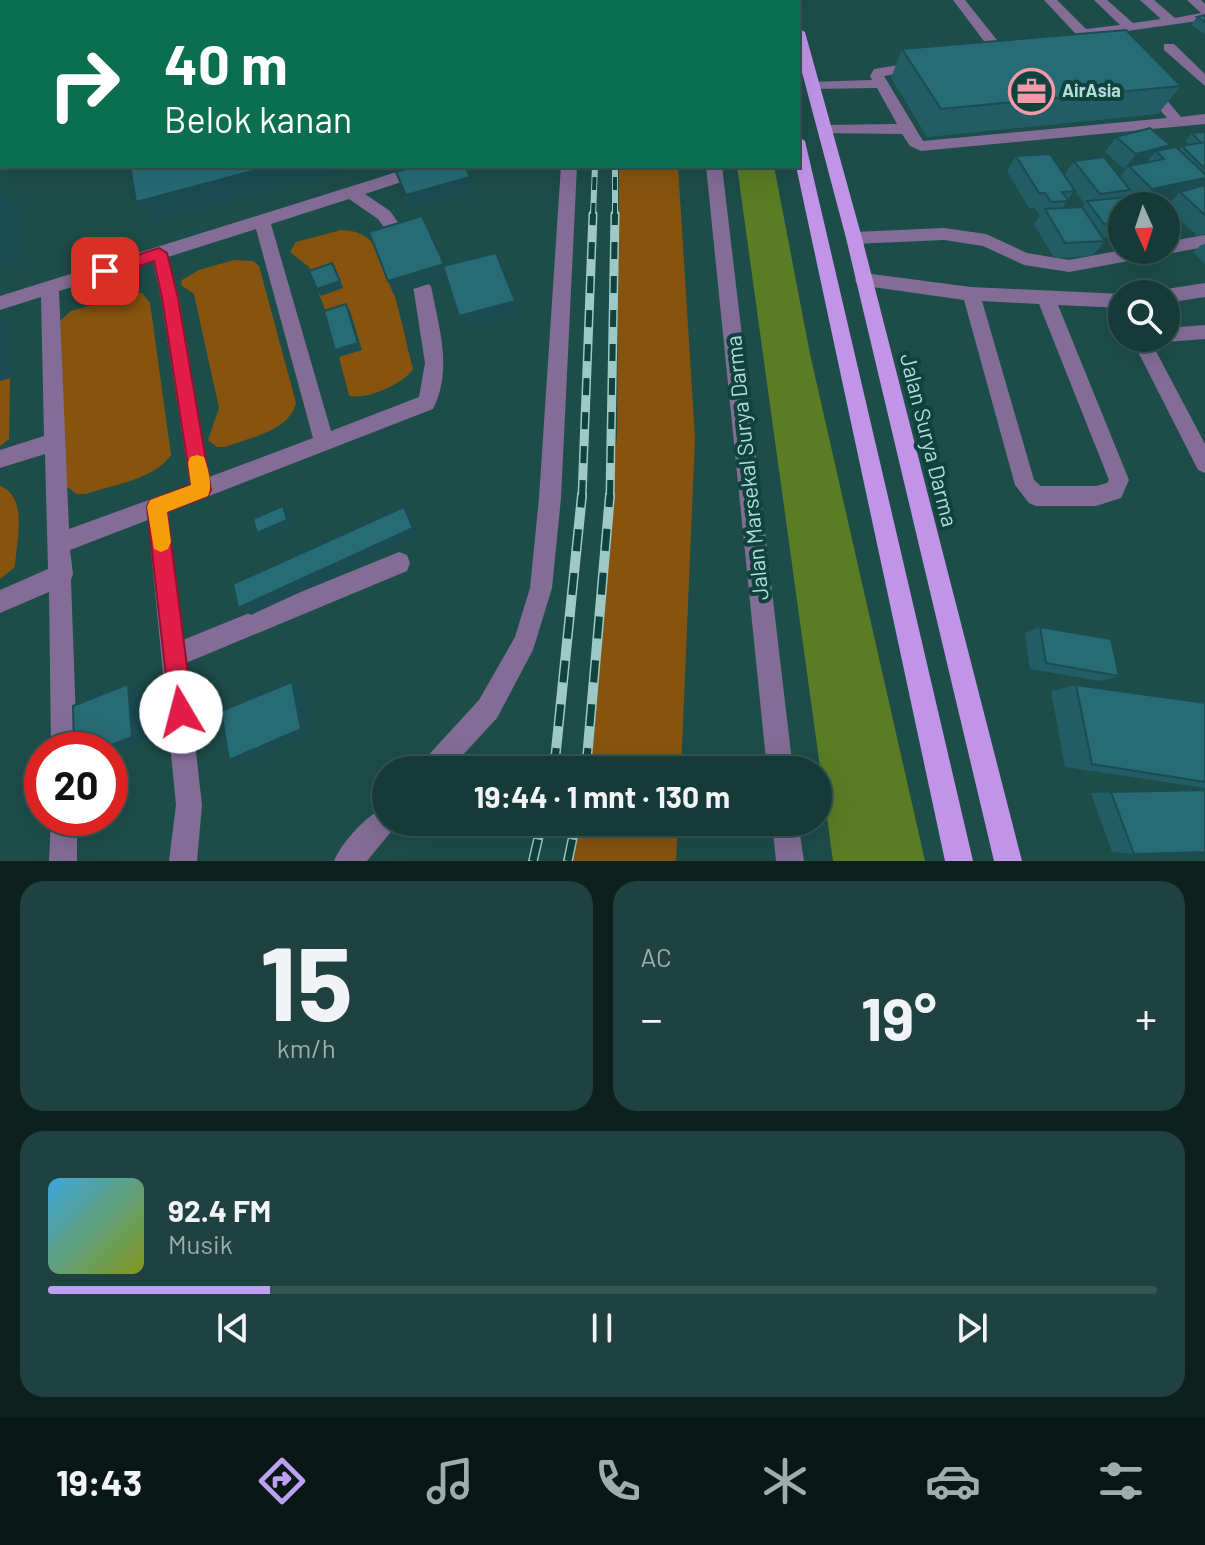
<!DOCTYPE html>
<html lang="id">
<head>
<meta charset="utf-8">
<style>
	:root { --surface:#163a37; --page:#1f413f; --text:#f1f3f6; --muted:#9eadad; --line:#355452; --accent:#bca0f2 }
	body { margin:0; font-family:Barlow,sans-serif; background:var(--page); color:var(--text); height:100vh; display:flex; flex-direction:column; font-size:30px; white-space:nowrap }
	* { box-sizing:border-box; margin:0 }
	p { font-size:26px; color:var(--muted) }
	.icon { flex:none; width:44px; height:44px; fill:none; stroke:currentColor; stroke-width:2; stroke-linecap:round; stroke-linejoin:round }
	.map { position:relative; height:861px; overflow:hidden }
	.panel { display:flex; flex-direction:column; gap:20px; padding:20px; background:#0c201e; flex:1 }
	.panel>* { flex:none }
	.banner { position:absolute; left:0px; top:0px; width:800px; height:168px; box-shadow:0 8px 32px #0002,0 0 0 2px var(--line); background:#0b6e4f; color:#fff; overflow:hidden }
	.needle { width:52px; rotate:177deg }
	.fabs { position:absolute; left:1108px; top:192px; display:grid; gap:16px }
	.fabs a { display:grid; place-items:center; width:72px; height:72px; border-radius:50%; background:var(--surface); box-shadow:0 8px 32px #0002,0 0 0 2px var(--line); font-size:40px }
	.speed { position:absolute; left:24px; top:732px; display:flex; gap:16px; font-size:40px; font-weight:700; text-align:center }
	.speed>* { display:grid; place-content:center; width:104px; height:104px; border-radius:50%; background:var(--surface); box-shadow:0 8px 32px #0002,0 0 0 2px var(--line); line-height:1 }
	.speed .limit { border:12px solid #d22; background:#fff; color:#111 }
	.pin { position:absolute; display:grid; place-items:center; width:68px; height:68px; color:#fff; margin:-34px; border-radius:16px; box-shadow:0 4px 12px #0006 }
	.me { position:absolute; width:88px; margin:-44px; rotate:352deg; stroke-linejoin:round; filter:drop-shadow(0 0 6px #0008) }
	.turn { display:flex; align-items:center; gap:28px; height:168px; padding:0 32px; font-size:36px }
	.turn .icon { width:104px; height:104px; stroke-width:2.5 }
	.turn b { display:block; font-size:56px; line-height:68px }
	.big { font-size:60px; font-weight:700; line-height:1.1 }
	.panel .card { flex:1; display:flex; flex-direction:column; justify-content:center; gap:12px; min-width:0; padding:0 28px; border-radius:24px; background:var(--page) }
	.panel .dial { align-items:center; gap:0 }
	.dial b { font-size:104px; line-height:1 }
	.song { display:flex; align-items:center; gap:24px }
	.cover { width:96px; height:96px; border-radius:12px; background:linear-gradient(135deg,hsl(200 70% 55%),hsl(70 70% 35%)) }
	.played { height:8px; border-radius:4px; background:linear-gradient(90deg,var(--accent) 20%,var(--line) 20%) }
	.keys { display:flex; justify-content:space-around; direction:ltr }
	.heat { display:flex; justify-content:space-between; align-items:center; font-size:44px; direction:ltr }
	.panel .tiles { flex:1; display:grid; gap:20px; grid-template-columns:1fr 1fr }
	.card:last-child { grid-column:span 2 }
	.trip { position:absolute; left:372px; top:756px; width:460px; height:80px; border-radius:40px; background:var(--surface); box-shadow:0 8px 32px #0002,0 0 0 2px var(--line); font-weight:700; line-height:80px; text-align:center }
	.tabs { display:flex; height:128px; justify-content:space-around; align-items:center; background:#091716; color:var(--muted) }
	.tabs .icon { width:56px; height:56px }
	.tabs .active { color:var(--accent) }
	.tabs b { font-size:36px; color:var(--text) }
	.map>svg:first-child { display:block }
	.green { fill:#87540f }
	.water { fill:#5b7c25 }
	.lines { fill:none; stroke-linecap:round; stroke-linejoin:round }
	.minor { fill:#836d97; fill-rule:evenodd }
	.major { fill:#c194e8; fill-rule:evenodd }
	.rail-far2-casing { stroke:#9fc9c4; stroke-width:6 }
	.rail-far1-casing { stroke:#9fc9c4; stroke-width:9 }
	.rail-casing { stroke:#9fc9c4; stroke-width:10 }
	.rail-far2 { stroke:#10423e; stroke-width:4; stroke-dasharray:13; stroke-linecap:butt }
	.rail-far1 { stroke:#10423e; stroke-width:6; stroke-dasharray:17; stroke-linecap:butt }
	.rail { stroke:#10423e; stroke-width:7; stroke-dasharray:22; stroke-linecap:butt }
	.wall { fill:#225d65; fill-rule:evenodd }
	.shaded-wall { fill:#1b4c52 }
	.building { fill:#276c75; stroke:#1b4c52; stroke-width:2 }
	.route { fill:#e11d48; stroke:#92132f; stroke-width:2 }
	.slow { fill:#f59e0b }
	.labels { text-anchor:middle; stroke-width:8; stroke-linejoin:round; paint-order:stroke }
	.far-poi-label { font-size:18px; font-weight:bold; fill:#b3dcd7; stroke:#10423e; text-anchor:start }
	.street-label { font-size:22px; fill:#b3dcd7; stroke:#10423e }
</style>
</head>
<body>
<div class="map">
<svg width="1205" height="861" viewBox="0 0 1205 861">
	<rect width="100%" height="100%" fill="#1d4d49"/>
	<path class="green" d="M619,166H678L695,438L681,770H591L617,434Z
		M341,230C355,231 365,233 374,245C391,266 405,339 413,369C405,383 363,402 349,395L339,357L361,349L328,318L309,267L290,252L296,242Z
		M234,260L253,261L259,266L296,403C290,431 248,438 225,447H217L208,440L219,408L194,294L181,285L182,280L199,270Z
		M133,293H142L150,303L171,455C155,479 112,485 86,494H76L65,485L60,321L71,311Z
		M10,378L9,439L0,446V381Z
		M0,486C29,497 16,542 15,567L0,579Z
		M581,822H678L676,861H573Z"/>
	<path class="water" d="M737,166H774L810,354L925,861H833Z"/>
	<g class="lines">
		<path class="minor" d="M362,0H374L375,2H363Z
			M569,0H581V2H569Z
			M689,0H701V2H689Z
			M953,0H965L1009,55V61H999Z
			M1044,0H1057L1086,29L1120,25L1094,0H1107L1133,23L1161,19L1140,0H1154L1175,18L1201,13L1187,0H1201L1205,4V20L1092,36L1099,43L1092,47L1087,46Z
			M1164,44H1174L1205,74V86L1164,50Z
			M918,62L925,66L923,69L884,76L923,141L1167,118L1140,86L1147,82L1152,83L1181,117L1205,114V124L921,151L910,146L902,134L820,133V127L825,125L897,124L877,88L813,89L808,88V82L872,80L870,76L874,69Z
			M416,166H441L438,170L365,194L390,211L409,238L407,242H395L378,219L349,199L271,224L331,431L419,397L425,363L413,286L422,279L431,286C439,328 453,369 433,409L168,512L183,640L399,552L407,555L410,563L407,571L186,663L202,805L197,861H169L176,805L148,520L70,550L73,574L71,580L77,750H51L49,592L0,613V590L48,569L45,454L0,468V450L44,436L41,297L0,310V296ZM256,229L313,438L209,477L179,298L168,257ZM153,262L161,298L190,485L69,529L59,291Z
			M561,166H577L561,498L552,588L533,650L497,718L449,770H419L423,761L479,700L515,637L530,588L539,498Z
			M706,166H722L793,770H767Z
			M944,228L986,234L1027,253L1069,260L1122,250H1166V242L1205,235V247L1069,272L1024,265L983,246L944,240L854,244L846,238L854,232Z
			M864,273L971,287L1122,294V308L1058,305L1129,480L1121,498L1096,506H1036L1029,503L1015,485L964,300L858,285L855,280L858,275ZM982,301L1039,304L1109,480L1107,483L1096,486H1041L1034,480Z
			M1205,283V297L1166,303V294H1158L1166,289Z
			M1205,325V339L1166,342L1158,338H1166V328Z
			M1131,338H1149L1205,444V473L1198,470Z
			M386,807V822H399L367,861H334C342,842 367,814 386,807Z
			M51,818H77V861H49Z
			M772,822H798L804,861H776Z"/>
		<path class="major" d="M759,0H771V2H759Z
			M783,0H795L796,2H784Z
			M798,28L805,32L862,238L1022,861H994L846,238L798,57Z
			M798,136L805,141L973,861H945L796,166Z"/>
		<defs>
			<path id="rail-far2" d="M593,216L595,166
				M615,216V166"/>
			<path id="rail-far1" d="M582,497L593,214
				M610,497L615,214"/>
			<path id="rail" d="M554,770L582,495
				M586,770L610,495
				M533,861L542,822
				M568,861L576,822"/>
		</defs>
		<use href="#rail-far2" class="rail-far2-casing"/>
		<use href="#rail-far1" class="rail-far1-casing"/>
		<use href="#rail" class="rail-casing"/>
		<use href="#rail-far2" class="rail-far2"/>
		<use href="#rail-far1" class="rail-far1"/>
		<use href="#rail" class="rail"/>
	</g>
	<path class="wall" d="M0,0H101L102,2H2V56L0,55Z
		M190,0H282L279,2H192Z
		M1205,15V34L1191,25L1197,17Z
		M902,49L1181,86L1158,114L927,137L891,78Z
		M2,61V149L0,148V62Z
		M1205,132V185L1199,187L1205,185V234L1197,236L1166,207L1176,196L1122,206V249H1118L1109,237L1103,238L1105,241L1092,256L1054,258L1034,224L1040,216L1035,208H1029L1007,171L1016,156L1064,175L1074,161L1120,177L1127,168L1124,169L1105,152L1116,137L1167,149L1179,150L1182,146L1189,145L1186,141L1192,133ZM1074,190L1085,204L1082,207L1063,208Z
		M396,172L470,177L473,192L411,210Z
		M1205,244V264L1193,252L1201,245Z
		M1040,627L1119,676L1100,681L1030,669L1025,633Z
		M1076,685L1205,703V788L1065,767L1051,691Z
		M1205,790L1134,854L1112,852L1091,793Z"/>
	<path class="shaded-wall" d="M227,0H282L279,2H228Z
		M416,0H471L462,2H417Z
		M1170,145L1161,156L1156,151L1145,164L1129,166L1124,169L1136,154Z
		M271,166H361L152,224L136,202Z
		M1205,175V185L1200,186L1194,192H1180L1176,196L1139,204L1152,189Z
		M470,177L473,192L411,210L406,195Z
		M0,185L20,205L21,263L0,269Z
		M444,264L448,278L394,295L388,281Z
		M336,270L343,288L321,296L317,289Z
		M515,301L517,315L463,330L459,316Z
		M346,304L350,311L362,350L339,357L335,350Z
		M0,318L9,326L10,378L0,381Z
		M283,506L288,511L293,525L263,538L257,533Z
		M404,507L410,517L419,537L251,615L238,608Z
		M292,682L303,687L313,732L244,762L229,760Z
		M128,684L146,689L150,739L110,756V750H99Z"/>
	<path class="building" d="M0,0H94V2H2V37H0Z
		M1205,15V22L1197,17Z
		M1126,30L1181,86L941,109L902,49Z
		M2,61V60V126L0,125V62Z
		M1150,128L1170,145L1136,154L1116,137Z
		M1205,132V142L1201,143L1192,133Z
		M1205,142V169L1182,146Z
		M1176,147L1205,174V178L1152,189L1129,166L1164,159L1156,151Z
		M1050,154L1075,191L1062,192L1069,201L1051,202L1045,193H1039L1016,156Z
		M1104,157L1130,190L1100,194L1074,161Z
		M130,166H271L136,202Z
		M416,166H465L470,177L406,195L396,172Z
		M1205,185V215L1180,192Z
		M1138,196L1147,206H1122V222L1104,224L1087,201Z
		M1082,207L1105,241L1065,243L1045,209Z
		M422,216L444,264L388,281L369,232Z
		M496,253L515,301L459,316L443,266Z
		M332,263L340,281L317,289L309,271Z
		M346,304L358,343L335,350L324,311Z
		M283,506L287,520L257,533L253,519Z
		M404,507L413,528L238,608L233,584Z
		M1040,627L1111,639L1119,676L1046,663Z
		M292,682L301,729L229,760L221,711Z
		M128,684L132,737L99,750H74L73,706Z
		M1076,685L1205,703V782L1092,764Z
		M1205,790V852L1134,854L1111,792Z"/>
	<path class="route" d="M159,248L167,253L178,298L211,490L208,496L167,512L193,712L189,720L181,724L173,720L170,712L147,507L150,500L191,485L162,298L154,261L105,277L97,271L99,267Z"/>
	<path class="slow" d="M197,455L204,457C208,468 213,486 208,496L167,512L171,542L168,549L161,552L154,549L147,507L150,500L191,485L188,463L190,457Z"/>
	<defs>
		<symbol id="office-ring" viewBox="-11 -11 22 22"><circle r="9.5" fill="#10423e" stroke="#f39aaa" stroke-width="1.5"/><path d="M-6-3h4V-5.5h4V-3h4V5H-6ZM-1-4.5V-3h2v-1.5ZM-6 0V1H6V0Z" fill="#f39aaa"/></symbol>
	</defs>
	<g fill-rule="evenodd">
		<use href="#office-ring" x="1006" y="66" width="51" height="51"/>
	</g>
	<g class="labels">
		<g class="far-poi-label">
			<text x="1062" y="97">AirAsia</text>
		</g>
		<g class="street-label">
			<text transform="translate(929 440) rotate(76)" y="8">Jalan Surya Darma</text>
			<text transform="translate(747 468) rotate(-96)" y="8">Jalan Marsekal Surya Darma</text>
		</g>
	</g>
</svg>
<div class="fabs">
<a><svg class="needle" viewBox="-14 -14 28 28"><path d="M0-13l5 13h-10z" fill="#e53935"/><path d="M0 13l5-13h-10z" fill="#9eadad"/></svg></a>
<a><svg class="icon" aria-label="search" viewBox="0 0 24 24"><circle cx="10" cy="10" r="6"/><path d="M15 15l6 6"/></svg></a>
</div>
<div class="speed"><div class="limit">20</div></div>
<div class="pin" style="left:105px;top:271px;background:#d93025"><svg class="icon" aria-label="arrive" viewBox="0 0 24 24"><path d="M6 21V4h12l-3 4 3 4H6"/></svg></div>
<svg class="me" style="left:181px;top:712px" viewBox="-20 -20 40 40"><circle r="19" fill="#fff"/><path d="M0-13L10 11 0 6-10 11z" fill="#e11d48"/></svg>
<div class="trip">19:44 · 1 mnt · 130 m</div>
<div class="banner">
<div class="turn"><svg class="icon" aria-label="right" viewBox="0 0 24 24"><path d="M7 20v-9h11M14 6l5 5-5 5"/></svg><div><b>40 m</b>Belok kanan</div></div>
</div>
</div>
<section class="panel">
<div class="tiles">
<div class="card dial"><b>15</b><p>km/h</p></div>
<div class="card"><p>AC</p>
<div class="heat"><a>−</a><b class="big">19°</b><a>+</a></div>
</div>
<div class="card">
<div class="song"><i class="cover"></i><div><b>92.4 FM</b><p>Musik</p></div></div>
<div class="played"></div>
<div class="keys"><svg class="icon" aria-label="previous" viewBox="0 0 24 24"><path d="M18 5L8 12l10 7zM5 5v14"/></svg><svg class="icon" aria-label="pause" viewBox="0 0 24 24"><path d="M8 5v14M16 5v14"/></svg><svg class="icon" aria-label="next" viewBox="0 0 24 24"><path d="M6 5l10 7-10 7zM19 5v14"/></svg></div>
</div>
</div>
</section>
<nav class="tabs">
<b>19:43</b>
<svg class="icon active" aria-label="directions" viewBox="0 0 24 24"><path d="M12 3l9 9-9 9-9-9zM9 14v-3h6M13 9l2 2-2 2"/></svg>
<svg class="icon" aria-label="music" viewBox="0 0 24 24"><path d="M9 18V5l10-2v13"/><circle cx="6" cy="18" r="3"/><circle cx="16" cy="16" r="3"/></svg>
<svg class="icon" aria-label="phone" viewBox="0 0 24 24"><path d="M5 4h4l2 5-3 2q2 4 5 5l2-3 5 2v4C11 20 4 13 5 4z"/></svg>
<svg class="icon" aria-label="climate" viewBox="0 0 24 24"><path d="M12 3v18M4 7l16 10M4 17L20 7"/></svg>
<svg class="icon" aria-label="car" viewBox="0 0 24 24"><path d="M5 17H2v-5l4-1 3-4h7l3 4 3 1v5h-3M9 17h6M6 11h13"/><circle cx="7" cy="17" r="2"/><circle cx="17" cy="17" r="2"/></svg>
<svg class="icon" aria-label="filters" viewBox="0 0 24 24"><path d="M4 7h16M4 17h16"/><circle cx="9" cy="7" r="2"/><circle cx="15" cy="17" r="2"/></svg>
</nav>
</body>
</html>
